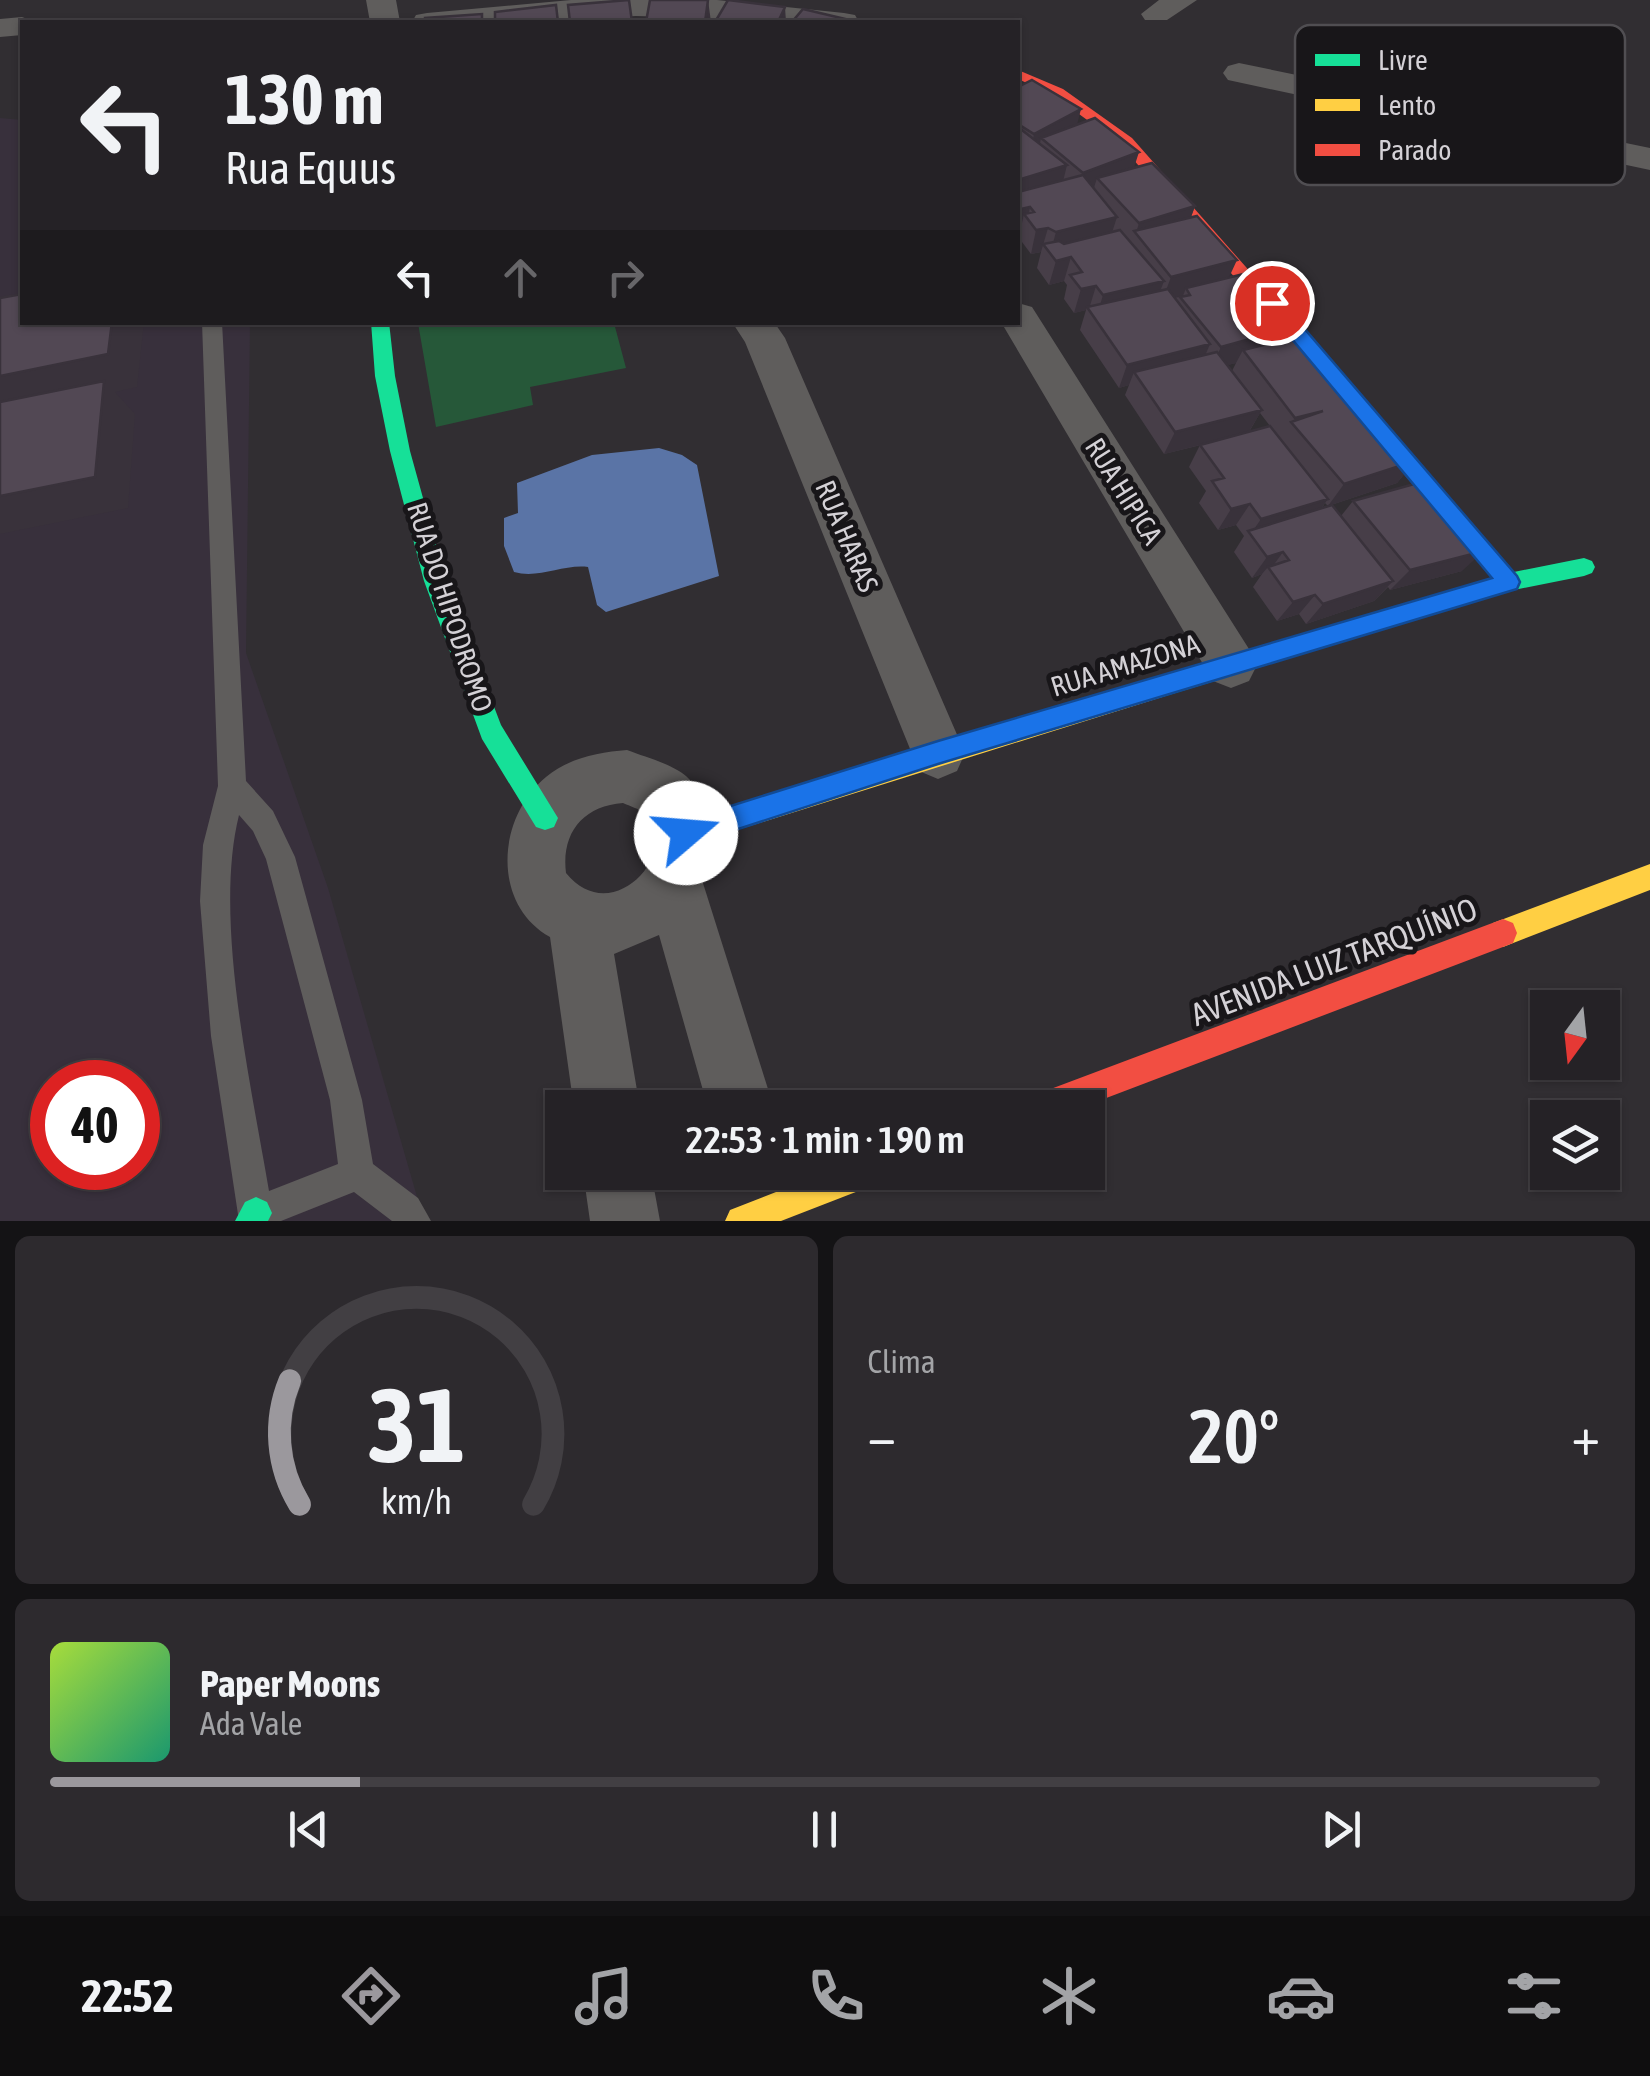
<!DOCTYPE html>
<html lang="pt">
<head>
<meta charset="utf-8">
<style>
	:root { --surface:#252226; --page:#2d2a2e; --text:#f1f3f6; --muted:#a3a4a7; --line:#423f43; --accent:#9b989d }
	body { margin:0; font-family:"Asap Condensed",sans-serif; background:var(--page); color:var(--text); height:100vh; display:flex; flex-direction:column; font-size:38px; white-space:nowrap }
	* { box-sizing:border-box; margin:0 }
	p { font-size:32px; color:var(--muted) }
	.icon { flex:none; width:55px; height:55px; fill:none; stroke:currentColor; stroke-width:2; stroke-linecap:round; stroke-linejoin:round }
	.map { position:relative; height:1221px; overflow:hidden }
	.details { display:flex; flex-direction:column; gap:15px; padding:15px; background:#141315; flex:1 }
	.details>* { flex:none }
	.top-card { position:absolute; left:20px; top:20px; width:1000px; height:305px; border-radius:0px; box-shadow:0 2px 8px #0004,0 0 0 2px var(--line); background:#252226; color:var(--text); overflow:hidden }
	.needle { width:65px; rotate:195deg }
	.controls { position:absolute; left:1530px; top:990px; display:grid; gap:20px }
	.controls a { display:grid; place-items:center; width:90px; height:90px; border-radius:0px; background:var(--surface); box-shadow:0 2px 8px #0004,0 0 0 2px var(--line); font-size:50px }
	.speed { position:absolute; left:30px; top:1060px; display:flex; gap:20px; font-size:50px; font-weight:700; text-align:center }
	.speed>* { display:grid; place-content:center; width:130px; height:130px; border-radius:50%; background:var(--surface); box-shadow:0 2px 8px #0004,0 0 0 2px var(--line); line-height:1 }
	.speed .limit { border:15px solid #d22; background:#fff; color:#111 }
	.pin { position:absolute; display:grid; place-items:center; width:85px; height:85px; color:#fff; margin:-42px; border:5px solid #fff; border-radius:50%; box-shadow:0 2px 10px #0007 }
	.me { position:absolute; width:110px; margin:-55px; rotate:72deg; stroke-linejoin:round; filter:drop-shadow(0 0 8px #0008) }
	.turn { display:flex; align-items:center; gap:35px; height:210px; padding:0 40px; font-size:45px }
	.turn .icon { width:130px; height:130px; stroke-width:2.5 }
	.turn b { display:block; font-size:70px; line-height:85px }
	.lanes { display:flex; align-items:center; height:95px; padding:0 40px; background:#0003; justify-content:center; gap:50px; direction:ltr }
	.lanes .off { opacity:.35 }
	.big { font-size:75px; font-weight:600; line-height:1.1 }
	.details .tile { flex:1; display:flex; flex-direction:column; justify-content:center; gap:15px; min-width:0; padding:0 35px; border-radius:15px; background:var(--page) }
	.details .dial { align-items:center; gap:0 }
	.dial svg { height:260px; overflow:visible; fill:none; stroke:var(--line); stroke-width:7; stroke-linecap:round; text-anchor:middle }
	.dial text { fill:var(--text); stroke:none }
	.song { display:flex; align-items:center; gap:30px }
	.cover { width:120px; height:120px; border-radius:15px; background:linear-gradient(135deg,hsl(80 70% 55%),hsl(160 70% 35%)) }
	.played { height:10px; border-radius:5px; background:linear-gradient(90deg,var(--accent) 20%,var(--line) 20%) }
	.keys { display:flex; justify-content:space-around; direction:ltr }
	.heat { display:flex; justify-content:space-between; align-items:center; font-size:55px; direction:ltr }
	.details .tiles { flex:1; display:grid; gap:15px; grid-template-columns:1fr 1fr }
	.tile:last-child { grid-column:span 2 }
	.trip { position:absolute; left:545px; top:1090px; width:560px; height:100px; border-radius:0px; background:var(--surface); box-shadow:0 2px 8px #0004,0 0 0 2px var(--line); font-weight:600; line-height:100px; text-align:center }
	.menu { display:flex; height:160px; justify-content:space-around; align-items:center; background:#0f0e0f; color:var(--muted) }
	.menu .icon { width:70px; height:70px }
	.menu .active { color:var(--accent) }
	.menu b { font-size:45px; color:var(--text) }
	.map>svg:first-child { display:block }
	.built { fill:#38303c; fill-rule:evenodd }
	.green { fill:#265839 }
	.water { fill:#5a74a6 }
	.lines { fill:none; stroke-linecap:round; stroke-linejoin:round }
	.lane { fill:#5f5d5c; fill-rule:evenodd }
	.street { fill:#5f5d5c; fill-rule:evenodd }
	.fast { fill:#16e098; fill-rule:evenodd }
	.slow { fill:#ffcf43; fill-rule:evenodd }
	.jam { fill:#f24e42; fill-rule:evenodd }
	.wall { fill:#473e48; fill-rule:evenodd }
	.shaded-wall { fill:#39323b }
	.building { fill:#524854; stroke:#39323b; stroke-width:2.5 }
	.route { fill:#1a73e8; stroke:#114b97; stroke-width:2.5 }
	.labels { text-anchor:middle; stroke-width:10; stroke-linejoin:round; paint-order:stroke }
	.street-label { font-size:28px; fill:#d4d1d6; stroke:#181619 }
	.near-street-label { font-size:32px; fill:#d4d1d6; stroke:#181619 }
	.key { fill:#181619; stroke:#504e52; stroke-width:2.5 }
	.key-label { font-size:28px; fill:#d4d1d6 }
</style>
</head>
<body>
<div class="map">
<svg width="1650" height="1221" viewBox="0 0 1650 1221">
	<rect width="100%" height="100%" fill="#312e32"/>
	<path class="built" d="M0,118L22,120V322L250,323L246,653L328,888L424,1221H0ZM52,1082H138V1168H52Z"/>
	<path class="green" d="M418,323H614L626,368L530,387L533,405L436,427Z"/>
	<path class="water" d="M659,448L682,455L697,465L719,576L606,612L597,605L588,567C563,564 539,579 514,572L504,546V518L518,513L517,483L592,455Z"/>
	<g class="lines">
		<path class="lane" d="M202,322H222L246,781L273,811L295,857L362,1100L373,1164L418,1198L431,1221H392L354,1192L281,1221H239L211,1036L200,901L203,845L218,786ZM239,815L253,831L266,859L330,1100L338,1164L269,1191C251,1083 213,920 239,815Z"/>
		<path class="street" d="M366,0H396L400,22H370Z
			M571,0H717L844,13L855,15L859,22L636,16L510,22H412L416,15L427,13Z
			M1159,0H1197L1167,20H1145L1141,14Z
			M22,17L35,22H22V35L0,37V19Z
			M1239,63L1650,148V170L1228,80L1223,73L1228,66Z
			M1018,303L1032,307L1249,649L1257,665L1249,681L1231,688L1213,681L1001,322H1018Z
			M732,322H774L785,338L965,753L957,771L938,779L919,771L745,342Z
			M627,750C645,757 672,764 686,776C717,804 717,845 702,880L774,1108H708L659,935L614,954L640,1108H574L550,937C491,904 497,817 546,777C569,758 599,752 627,750ZM623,803C630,806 639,809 644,813C685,846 614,932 566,873C561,833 583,806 623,803Z
			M583,1172H651L660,1221H590Z"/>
		<path class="fast" d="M371,322H389L395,376L410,451L446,581L501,725L558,818L554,827L545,830L536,827L482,739L424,581L390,451L375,376Z
			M1584,558L1592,561L1595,567L1592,573L1584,576L1509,591L1159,698L1151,695L1147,687L1151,679L1159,676L1509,573Z
			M256,1197L267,1202L272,1213L268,1221H235L245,1202Z"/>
		<path class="slow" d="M1159,676L1167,679L1171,687L1167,695L1159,698L686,846L677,842L673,833L677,824L686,820Z
			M1650,864V890L1503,947L1493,943L1489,933L1493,923Z
			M827,1172H883L879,1183L781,1221H725L730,1210Z"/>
		<path class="jam" d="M1018,70L1063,89L1132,138L1480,532L1483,538L1480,544H1464L1120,144L1053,95L1018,79Z
			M1503,919L1513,923L1517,933L1513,943L1503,947L1080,1108H1025L1029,1097L1040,1093Z"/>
	</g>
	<path class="wall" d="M1018,87L1077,124L1134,168L1195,206L1191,217L1229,278L1296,326L1289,339L1415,461L1397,483L1328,506L1325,503L1322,508L1341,516L1353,501L1462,571L1390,590L1388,587L1374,601L1306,624L1299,614L1277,621L1253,587L1262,574L1252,578L1234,552L1244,536L1236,525L1218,530L1199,503L1206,491L1189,467L1200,445L1209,443L1164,454L1125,395L1129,385L1119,388L1080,330L1086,310L1074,313L1064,299L1067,285L1064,281L1049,285L1037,268L1041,252L1031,254L1019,238L1020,232L1018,233ZM1236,363L1232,371L1227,365ZM1260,413L1270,426L1249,432Z"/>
	<path class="shaded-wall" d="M708,0L711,22H705Z
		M785,7L786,22H778Z
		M1081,109L1075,133L1041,138L1038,154L1029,159L1034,134Z
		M1139,152L1131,177L1097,178L1093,191L1077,198L1083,173Z
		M1067,165L1061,190L1018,203V180Z
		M1195,206L1186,231L1136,233L1139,223Z
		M1030,207L1028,219L1024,214L1020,232L1018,233L1021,209Z
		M1117,217L1109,242L1050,254L1056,232Z
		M1048,228L1041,252L1031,254L1036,230Z
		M1071,257L1064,281L1049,285L1056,261Z
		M1237,260L1226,284L1186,288L1183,296L1162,301L1171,277Z
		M1164,281L1155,305L1096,319L1103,295Z
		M1096,286L1089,309L1087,307L1086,310L1074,313L1081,289Z
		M112,322H144L137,387L115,392L135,414L128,508L0,534V376Z
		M1296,326L1283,349L1243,350L1236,363L1210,370L1221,347Z
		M1210,344L1200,368L1134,372L1129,385L1119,388L1127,365Z
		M1262,410L1248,433L1164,454L1175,432Z
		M1415,461L1397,483L1328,506L1344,484Z
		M1328,499L1312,521L1250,535L1261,519Z
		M1250,504L1236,525L1218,530L1231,509Z
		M1484,551L1462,571L1390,590L1410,570Z
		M1283,552L1270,570L1268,567L1262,574L1252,578L1267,557Z
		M1393,581L1374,601L1306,624L1323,604Z
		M1315,595L1299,614L1277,621L1293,602Z"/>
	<path class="building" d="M629,0L632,22H570L568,5Z
		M650,0H708L705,22H646Z
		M728,0L785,7L778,22H715Z
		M556,5L558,22H495V12Z
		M803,9L858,22H792Z
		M482,14V22H425V18Z
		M1032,80L1081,109L1034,134L1018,124V87Z
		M1095,118L1139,152L1083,173L1041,138Z
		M1018,127L1067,165L1018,180Z
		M1152,163L1195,206L1139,223L1097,178Z
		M1083,175L1117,217L1056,232L1048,228L1036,230L1024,214L1034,212L1030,207L1021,209L1018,204V192Z
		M1197,216L1237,260L1171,277L1134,231Z
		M1120,230L1164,281L1103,295L1096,286L1081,289L1070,275L1082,272L1071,257L1056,261L1043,244L1059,241L1064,244Z
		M1248,273L1296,326L1221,347L1180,297L1190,295L1186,288Z
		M1168,289L1210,344L1127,365L1087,307Z
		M22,294V322H112L108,354L0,376V298Z
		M1300,336L1356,403L1361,401L1415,461L1344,484L1291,422L1323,411L1295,418L1243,350Z
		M1217,352L1262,410L1175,432L1134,372Z
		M104,381L95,477L0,496V402Z
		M1270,426L1328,499L1261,519L1250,504L1231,509L1212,481L1224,478L1200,445Z
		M1425,481L1484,551L1410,570L1353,501Z
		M1332,505L1393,581L1323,604L1315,595L1293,602L1268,567L1289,560L1283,552L1267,557L1248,531Z"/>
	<path class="route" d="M1272,297L1278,298L1517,576L1520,582L1517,589L938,764L686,846L676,842L672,833L676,824L686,820L938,741L1492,578L1265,307V298Z"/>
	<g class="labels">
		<g class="street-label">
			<text transform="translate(1124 491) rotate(58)" y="10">RUA HIPICA</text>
			<text transform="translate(847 536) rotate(67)" y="10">RUA HARAS</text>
			<text transform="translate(450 607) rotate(72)" y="10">RUA DO HIPODROMO</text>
			<text transform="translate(1125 665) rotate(-17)" y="10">RUA AMAZONA</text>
		</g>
		<g class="near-street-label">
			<text transform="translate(1334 962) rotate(-21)" y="11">AVENIDA LUIZ TARQUÍNIO</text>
		</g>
	</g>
	<rect x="1295" y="25" width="330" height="160" rx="15" class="key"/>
	<rect x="1315" y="54" width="45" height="12" fill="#16e098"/>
	<rect x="1315" y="99" width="45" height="12" fill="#ffcf43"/>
	<rect x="1315" y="144" width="45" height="12" fill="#f24e42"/>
	<g class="key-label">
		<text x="1378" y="70">Livre</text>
		<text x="1378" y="115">Lento</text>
		<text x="1378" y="160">Parado</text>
	</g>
</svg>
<div class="controls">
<a><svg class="needle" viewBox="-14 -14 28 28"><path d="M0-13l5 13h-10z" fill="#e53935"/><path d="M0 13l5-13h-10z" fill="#a3a4a7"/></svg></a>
<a><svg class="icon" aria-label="layers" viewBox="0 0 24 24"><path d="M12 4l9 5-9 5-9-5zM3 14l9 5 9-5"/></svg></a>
</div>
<div class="speed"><div class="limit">40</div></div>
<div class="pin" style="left:1272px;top:303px;background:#d93025"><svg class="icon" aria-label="arrive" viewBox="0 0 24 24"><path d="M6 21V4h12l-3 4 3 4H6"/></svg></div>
<svg class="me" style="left:686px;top:833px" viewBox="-20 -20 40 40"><circle r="19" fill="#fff"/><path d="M0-13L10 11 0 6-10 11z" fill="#1a73e8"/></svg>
<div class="trip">22:53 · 1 min · 190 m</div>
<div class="top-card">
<div class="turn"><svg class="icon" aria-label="left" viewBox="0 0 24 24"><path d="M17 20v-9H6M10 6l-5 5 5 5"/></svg><div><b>130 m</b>Rua Equus</div></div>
<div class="lanes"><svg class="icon" aria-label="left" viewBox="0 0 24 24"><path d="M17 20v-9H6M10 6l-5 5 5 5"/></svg><svg class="icon off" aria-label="ahead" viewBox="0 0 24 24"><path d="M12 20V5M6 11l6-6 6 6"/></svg><svg class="icon off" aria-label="right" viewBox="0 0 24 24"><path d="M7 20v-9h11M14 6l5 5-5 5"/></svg></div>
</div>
</div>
<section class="details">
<div class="tiles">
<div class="tile dial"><svg viewBox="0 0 100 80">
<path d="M14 69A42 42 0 1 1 86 69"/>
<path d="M14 69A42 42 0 0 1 11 31" stroke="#9b989d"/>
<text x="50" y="56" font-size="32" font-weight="700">31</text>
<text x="50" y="72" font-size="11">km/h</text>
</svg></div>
<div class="tile"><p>Clima</p>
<div class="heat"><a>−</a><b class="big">20°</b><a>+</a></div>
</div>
<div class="tile">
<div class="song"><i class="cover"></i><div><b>Paper Moons</b><p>Ada Vale</p></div></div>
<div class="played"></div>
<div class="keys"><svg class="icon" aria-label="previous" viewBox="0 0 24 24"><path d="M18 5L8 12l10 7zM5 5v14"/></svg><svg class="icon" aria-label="pause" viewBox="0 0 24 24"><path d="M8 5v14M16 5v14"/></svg><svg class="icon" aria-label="next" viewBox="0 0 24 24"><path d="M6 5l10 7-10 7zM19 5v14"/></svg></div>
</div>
</div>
</section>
<nav class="menu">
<b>22:52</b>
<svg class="icon active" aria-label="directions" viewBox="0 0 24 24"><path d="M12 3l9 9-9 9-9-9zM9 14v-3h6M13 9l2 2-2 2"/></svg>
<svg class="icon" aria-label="music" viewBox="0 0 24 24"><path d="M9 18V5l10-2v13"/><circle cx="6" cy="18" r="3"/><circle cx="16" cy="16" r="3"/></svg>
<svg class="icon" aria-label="phone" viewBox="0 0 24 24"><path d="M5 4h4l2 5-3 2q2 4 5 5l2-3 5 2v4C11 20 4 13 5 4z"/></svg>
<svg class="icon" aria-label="climate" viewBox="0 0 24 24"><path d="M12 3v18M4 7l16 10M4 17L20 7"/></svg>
<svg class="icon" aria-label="car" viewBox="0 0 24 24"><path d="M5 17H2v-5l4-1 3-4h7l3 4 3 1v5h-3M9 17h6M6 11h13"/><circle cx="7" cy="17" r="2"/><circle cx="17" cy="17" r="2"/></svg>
<svg class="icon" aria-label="filters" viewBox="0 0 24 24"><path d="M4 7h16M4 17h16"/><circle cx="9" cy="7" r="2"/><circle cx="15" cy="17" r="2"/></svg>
</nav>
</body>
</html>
